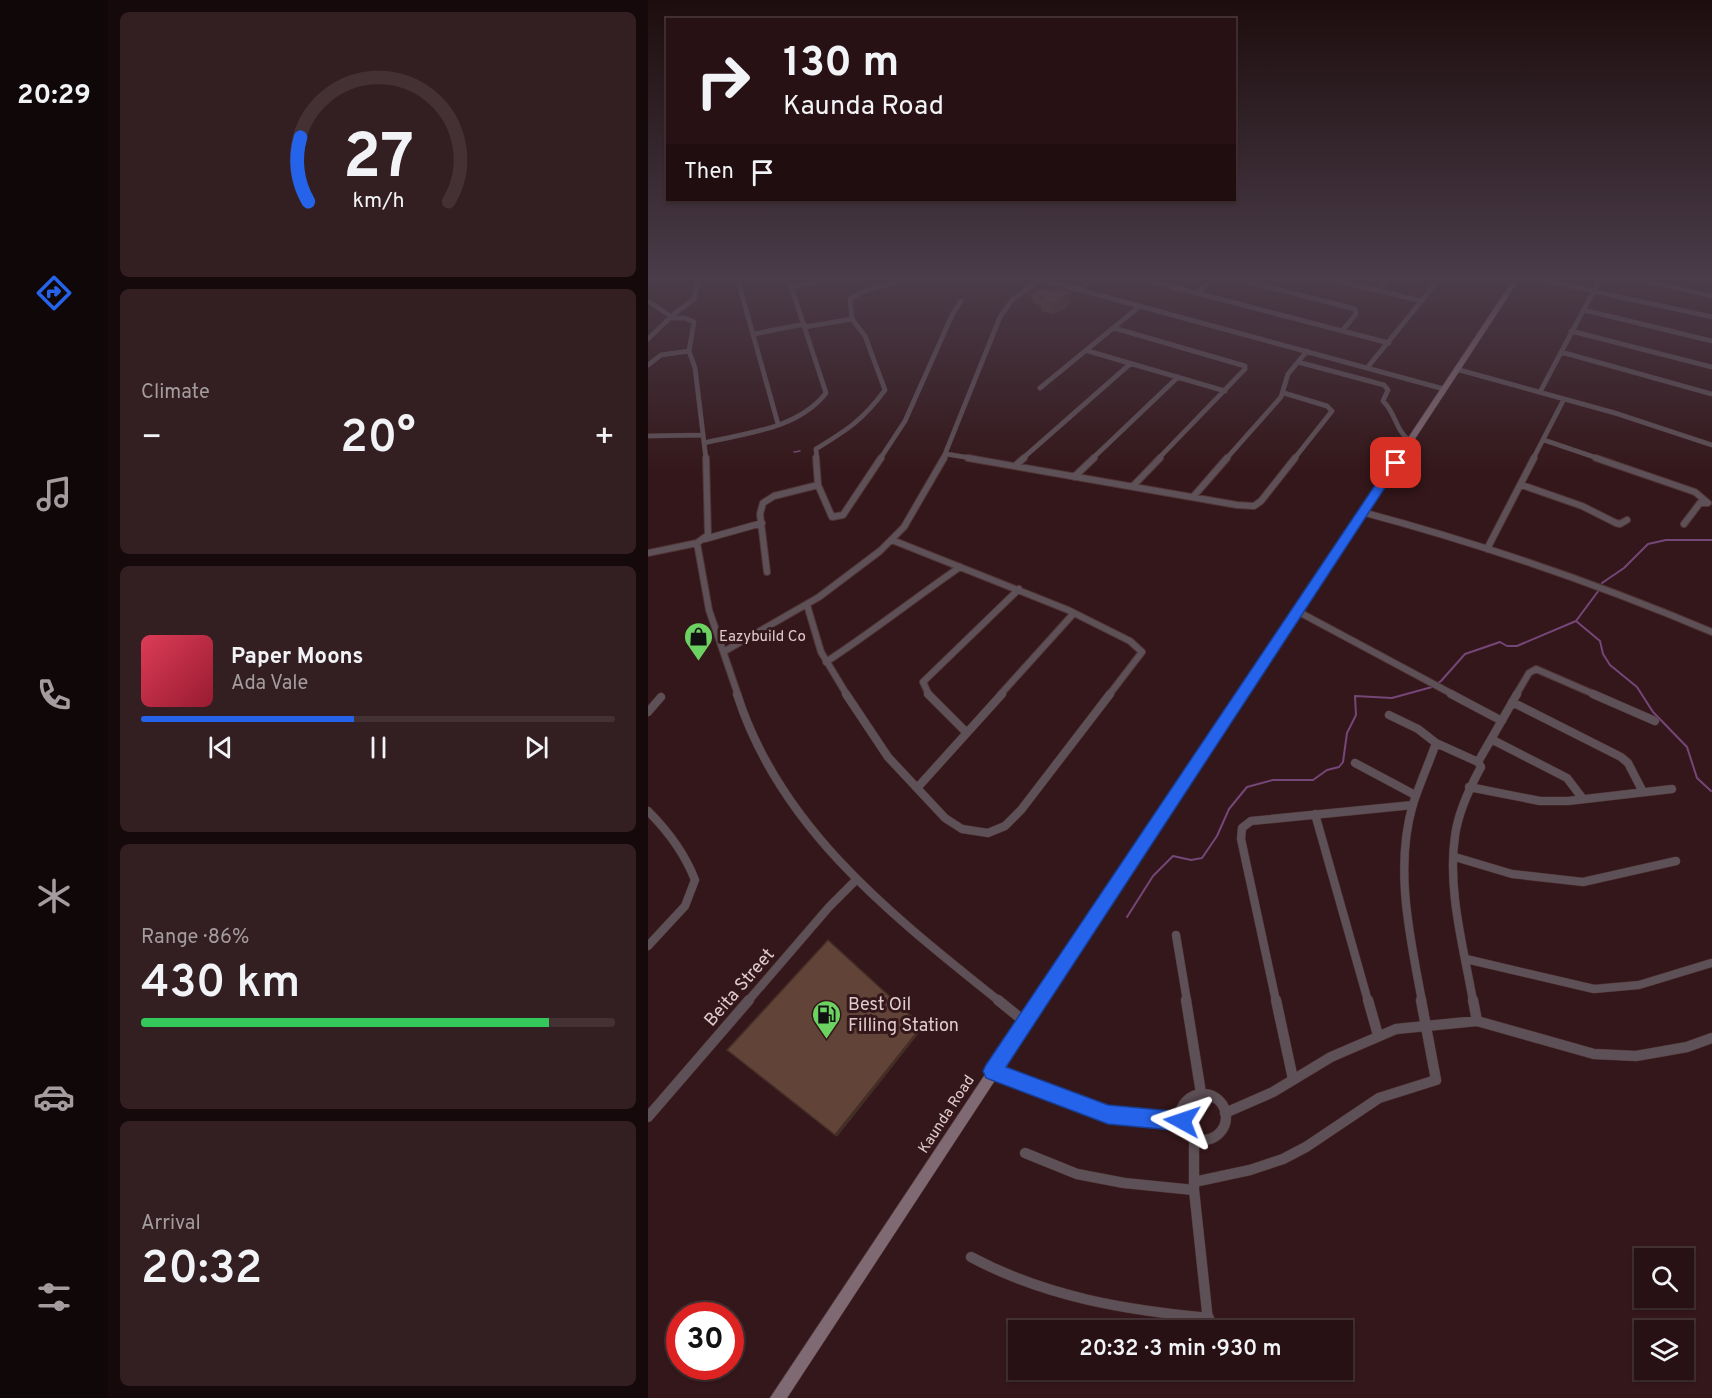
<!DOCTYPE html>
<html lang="en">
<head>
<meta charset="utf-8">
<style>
	:root { --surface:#271114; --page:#331f22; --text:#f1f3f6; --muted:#a49da0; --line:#433134; --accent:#2563eb }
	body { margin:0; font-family:Overpass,sans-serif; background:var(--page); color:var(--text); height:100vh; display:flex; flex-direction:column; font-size:22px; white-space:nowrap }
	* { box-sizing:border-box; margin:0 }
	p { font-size:20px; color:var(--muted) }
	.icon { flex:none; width:33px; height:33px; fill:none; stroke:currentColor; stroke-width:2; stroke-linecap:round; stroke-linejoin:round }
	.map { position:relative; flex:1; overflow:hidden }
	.panel { display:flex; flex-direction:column; gap:12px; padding:12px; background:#15090b; width:540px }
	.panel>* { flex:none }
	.guide { position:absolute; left:18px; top:18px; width:570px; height:183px; border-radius:0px; box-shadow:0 2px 4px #0004,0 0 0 2px var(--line); background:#271114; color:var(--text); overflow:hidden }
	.fabs { position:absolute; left:986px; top:1248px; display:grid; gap:12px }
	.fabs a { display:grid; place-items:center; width:60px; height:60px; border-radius:0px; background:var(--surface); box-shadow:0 2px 4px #0004,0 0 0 2px var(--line); font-size:30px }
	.speed { position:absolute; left:18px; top:1302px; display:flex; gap:12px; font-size:30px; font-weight:700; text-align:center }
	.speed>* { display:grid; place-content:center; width:78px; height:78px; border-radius:50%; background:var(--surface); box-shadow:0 2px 4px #0004,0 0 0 2px var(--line); line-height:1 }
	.speed .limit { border:9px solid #d22; background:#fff; color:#111 }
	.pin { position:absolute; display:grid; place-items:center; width:51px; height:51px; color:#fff; margin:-26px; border-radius:12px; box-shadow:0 3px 9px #0006 }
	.me { position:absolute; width:66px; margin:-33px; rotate:275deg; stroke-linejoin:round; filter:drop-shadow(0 0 4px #0008) }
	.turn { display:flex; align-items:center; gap:21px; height:126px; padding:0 18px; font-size:27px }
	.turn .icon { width:78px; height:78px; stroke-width:2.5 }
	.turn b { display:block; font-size:42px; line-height:51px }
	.then { display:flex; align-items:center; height:57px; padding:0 18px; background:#0003; gap:12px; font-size:22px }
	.big { font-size:45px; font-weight:600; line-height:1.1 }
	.panel .card { flex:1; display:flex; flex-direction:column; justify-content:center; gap:9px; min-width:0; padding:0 21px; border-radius:9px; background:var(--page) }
	.panel .dial { align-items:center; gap:0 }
	.dial svg { height:156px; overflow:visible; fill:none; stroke:var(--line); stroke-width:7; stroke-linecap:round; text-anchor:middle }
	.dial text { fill:var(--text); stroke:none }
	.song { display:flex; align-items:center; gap:18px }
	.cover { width:72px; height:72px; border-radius:9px; background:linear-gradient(135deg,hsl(350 70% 55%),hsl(350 70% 35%)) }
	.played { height:6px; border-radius:3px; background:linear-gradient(90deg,var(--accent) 45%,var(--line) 45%) }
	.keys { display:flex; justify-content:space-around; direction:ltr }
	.heat { display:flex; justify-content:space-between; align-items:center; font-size:33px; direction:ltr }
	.charge { height:9px; border-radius:4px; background:linear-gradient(90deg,#34c759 86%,var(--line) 0) }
	.trip { position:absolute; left:360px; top:1320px; width:345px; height:60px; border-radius:0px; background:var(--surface); box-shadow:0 2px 4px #0004,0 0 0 2px var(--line); font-weight:600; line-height:60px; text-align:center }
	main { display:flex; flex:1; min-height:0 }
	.tabs { display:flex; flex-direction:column; width:108px; justify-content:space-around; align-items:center; background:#100708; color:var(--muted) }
	.tabs .icon { width:42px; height:42px }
	.tabs .active { color:var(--accent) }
	.tabs b { font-size:27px; color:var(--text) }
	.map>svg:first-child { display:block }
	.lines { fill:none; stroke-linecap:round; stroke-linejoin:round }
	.stream-far1 { stroke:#744778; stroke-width:1.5 }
	.stream { stroke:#744778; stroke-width:2 }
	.minor-far3-casing { stroke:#503436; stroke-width:5 }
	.minor-far2-casing { stroke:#503436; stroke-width:8 }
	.minor-far1-casing { stroke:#503436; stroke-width:9 }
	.minor-casing { stroke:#503436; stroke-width:11 }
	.secondary-casing { stroke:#503436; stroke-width:1 }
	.minor-far3 { stroke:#5d5056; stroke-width:4.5 }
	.minor-far2 { stroke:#5d5056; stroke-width:6 }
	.minor-far1 { stroke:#5d5056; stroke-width:8 }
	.minor { stroke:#5d5056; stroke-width:10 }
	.secondary { fill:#7f6973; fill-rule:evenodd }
	.wall { fill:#533a30 }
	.shaded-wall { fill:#442f27 }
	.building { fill:#614338; stroke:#442f27; stroke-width:1.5 }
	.route { fill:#2563eb; stroke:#184099; stroke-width:1.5 }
	.labels { text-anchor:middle; stroke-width:6; stroke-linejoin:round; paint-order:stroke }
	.poi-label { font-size:15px; fill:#e0cccc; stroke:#34171a; text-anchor:start }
	.street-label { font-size:15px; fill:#e0cccc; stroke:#34171a }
	.near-street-label { font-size:18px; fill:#e0cccc; stroke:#34171a }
	.near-poi-label { font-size:18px; fill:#e0cccc; stroke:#34171a; text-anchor:start }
</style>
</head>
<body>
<main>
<nav class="tabs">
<b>20:29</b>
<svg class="icon active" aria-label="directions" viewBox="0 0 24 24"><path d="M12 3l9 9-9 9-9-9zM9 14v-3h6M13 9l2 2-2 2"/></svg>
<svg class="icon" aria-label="music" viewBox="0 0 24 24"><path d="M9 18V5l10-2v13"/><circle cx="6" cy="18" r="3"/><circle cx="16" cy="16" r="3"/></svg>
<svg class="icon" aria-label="phone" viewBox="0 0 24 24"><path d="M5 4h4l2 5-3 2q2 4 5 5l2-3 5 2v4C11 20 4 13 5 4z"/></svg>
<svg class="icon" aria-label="climate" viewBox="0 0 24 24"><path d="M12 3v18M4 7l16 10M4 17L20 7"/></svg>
<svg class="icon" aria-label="car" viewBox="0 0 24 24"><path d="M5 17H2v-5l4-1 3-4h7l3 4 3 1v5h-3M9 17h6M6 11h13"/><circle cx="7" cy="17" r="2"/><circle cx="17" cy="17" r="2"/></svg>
<svg class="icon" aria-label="filters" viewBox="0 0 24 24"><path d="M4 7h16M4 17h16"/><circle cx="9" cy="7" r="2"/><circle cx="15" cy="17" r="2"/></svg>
</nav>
<section class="panel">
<div class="card dial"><svg viewBox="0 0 100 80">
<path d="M14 69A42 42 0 1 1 86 69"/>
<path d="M14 69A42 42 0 0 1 10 36" stroke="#2563eb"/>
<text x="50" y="56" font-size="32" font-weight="700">27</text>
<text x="50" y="72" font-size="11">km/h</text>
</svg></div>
<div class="card"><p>Climate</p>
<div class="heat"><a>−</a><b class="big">20°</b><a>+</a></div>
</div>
<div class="card">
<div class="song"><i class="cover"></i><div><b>Paper Moons</b><p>Ada Vale</p></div></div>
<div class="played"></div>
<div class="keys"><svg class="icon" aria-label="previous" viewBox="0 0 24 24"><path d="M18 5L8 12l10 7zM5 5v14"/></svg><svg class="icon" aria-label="pause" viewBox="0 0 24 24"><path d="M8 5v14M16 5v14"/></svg><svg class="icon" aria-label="next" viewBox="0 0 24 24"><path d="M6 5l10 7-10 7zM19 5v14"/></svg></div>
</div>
<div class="card"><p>Range · 86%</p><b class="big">430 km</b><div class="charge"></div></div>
<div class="card"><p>Arrival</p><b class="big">20:32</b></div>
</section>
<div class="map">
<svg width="1064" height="1398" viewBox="0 0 1064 1398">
	<rect width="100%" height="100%" fill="#34171a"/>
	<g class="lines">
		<path class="stream-far1" d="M146,452L152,451"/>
		<path class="stream" d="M954,583L976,568L1000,544L1018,540H1064
			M928,621L952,641L955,654L962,665L989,687L1005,712L1039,747L1049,778L1063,791
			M479,917L505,876L525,856L543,860L554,858L569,836L581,809L599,787L625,780H665L679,770L691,767L695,762L699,733L708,715L707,696L744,698L784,687L793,681L817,654L852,642L859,646H869L928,621L951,590"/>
		<defs>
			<path id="minor-far3" d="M89,277L130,424
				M487,277L741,343
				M581,277L707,309L708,314L694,331
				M674,277L774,301
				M881,277L1064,317
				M980,277L1064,296
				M392,279L796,389
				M144,287L189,277
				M432,289L448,277
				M729,290L741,277
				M549,293L566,277
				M0,301L24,317
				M936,310L1064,341
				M23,318H37L46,322L41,351L47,368L58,459
				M204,319L202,299L216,291L252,281
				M157,327L204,319L217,336L237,390C215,420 199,430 168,449L169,459
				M466,328L597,366V369L510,459
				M923,331L1064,367
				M106,334L156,324
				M0,339L26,314L46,299L51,277
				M440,351L577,391
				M913,352L1064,394
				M650,362L736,385L740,390L735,401C748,413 747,430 762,441
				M0,365L13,355L41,351
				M719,368L793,277
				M808,369L967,413L1064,445
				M392,388L492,306
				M892,392L953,277
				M636,393L679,406L684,411L646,459
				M0,436L54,435
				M896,440L952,459
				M56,443C98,433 150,429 178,393L140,277
				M298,454L329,459
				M232,459L257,421L305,313L313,301
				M295,459L352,317L364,300L395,277
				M374,459L482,364
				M444,459L530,377
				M578,459L633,397L640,374L659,351
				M885,459L916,399"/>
			<path id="minor-far2" d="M168,458L170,485
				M320,458L589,505L606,506L613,501L647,458
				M948,458L1047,492L1060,503H1052L1036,524
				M367,466L376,458
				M426,477L446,458
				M874,485L934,506L968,523L972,524L979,520
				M485,486L512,458
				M545,497L579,458
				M714,512C834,544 950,584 1064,632
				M57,539L114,523
				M244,540L420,610L482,641L494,652L461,695
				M49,543L60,535L58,458
				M839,549L886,458
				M0,553L49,543L61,610L90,695
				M119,572L112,514L115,503L126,496L170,485L184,517L195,515L233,458
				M159,605L173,652L199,695
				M649,611L806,695
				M77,651L171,597L232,551L256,527L296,458
				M178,662C224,632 267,598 312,567
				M281,695L275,682L371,589
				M352,695L426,613
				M868,695L881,673L888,669L948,695"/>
			<path id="minor-far1" d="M89,694C132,829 245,916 351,1001
				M198,694L240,757L297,818L314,829L340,833L357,826L373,810L462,694
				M280,694L318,732
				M803,694L854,721
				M945,694L1007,721
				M864,702L973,757L980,763L995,792
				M0,712L13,697
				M741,715L770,729L788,743C781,763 772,783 765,804C746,868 762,937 774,1001
				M843,739L919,778L935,799
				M788,743L830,762L833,767C821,789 810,812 807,836C799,890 816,949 825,1001
				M830,762L869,694
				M707,763L767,795
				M270,787L354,694
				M821,787L892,801H920L1024,789
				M0,811C20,831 37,854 47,880L37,906L0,946
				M667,814L720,1001
				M807,857L864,874L935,882L1028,861
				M528,935L539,1001
				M818,959L946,989L991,985L1063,963
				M100,1001L181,907L209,879
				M628,1001L593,839L594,828L603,821L765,805"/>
			<path id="minor" d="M350,1000L377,1022
				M538,1000L553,1093
				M628,1000L645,1079
				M720,1000L730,1035
				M825,1000L829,1021
				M344,1071L460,1115L534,1121
				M532 1117a23 23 0 1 1 46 0a23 23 0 1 1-46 0Z
				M577,1113L625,1092L683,1057L748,1029L829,1021L946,1054L988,1056L1039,1047L1064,1038
				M0,1117L101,1000
				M546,1139V1190L561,1330
				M377,1153L429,1174L476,1183L546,1190
				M546,1182L602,1170L635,1159L658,1147L731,1098L788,1080L773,1000
				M323,1257C398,1297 477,1310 561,1318"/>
			<path id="secondary" d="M867,277H873L139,1398H122Z"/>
		</defs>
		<use href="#minor-far3" class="minor-far3-casing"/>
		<use href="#minor-far2" class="minor-far2-casing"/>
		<use href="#minor-far1" class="minor-far1-casing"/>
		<use href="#minor" class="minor-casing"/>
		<use href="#secondary" class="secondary-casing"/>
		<use href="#minor-far3" class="minor-far3"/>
		<use href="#minor-far2" class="minor-far2"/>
		<use href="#minor-far1" class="minor-far1"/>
		<use href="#minor" class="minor"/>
		<use href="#secondary" class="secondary"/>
	</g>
	<path class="wall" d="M353,277H365L361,280Z
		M405,292H421L422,303L419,305V308L405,314L394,311L393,306L385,303L383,293Z"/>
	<path class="shaded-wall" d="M421,292L422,303L419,305V308L405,314L404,304Z
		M274,1026L275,1028L189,1137L187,1135Z"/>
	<path class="building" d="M396,289L405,292L410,289L421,292L415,296L418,297L404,304L392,300L397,297L383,293Z
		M180,940L274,1026L187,1135L79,1050Z"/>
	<linearGradient id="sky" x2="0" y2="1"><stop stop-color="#1d0d0e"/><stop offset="0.59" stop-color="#4a3c49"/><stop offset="1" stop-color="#4a3c49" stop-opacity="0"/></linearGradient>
	<rect width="1064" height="473" fill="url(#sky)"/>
	<path class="route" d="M748,460L753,463L358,1067L460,1105L534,1112L541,1115L543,1121L541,1128L534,1131L460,1124L338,1078L335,1071L338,1065L742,463Z"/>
	<defs>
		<symbol id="shop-pin" viewBox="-11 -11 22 30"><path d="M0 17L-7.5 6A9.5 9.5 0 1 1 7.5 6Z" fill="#6cd362" stroke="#34171a"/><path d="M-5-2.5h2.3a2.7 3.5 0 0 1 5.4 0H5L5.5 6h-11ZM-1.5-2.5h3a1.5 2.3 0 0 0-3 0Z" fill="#111"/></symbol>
		<symbol id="fuel-pin" viewBox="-11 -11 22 30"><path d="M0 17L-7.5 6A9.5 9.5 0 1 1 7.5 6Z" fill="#6cd362" stroke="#34171a"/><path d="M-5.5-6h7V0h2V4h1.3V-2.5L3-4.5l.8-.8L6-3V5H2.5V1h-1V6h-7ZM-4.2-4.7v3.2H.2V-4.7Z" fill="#111"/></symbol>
	</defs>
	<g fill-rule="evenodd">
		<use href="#shop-pin" x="34" y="620" width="33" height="45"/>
		<use href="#fuel-pin" x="162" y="998" width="33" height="45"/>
	</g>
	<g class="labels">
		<g class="poi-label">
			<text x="71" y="641">Eazybuild Co</text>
		</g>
		<g class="street-label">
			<text transform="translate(298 1114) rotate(-57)" y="5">Kaunda Road</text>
		</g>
		<g class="near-street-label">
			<text transform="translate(91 987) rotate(-49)" y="6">Beita Street</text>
		</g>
		<g class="near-poi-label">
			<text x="200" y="1010">Best Oil<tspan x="200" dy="21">Filling Station</tspan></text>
		</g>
	</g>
</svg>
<div class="fabs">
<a><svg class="icon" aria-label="search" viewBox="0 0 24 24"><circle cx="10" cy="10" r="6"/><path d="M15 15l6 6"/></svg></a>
<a><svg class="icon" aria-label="layers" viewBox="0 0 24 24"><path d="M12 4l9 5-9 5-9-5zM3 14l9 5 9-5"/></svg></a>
</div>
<div class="speed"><div class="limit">30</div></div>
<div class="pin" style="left:748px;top:463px;background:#d93025"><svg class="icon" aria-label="arrive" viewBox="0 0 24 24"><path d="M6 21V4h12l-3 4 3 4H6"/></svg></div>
<svg class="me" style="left:534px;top:1121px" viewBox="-20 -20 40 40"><path d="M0-17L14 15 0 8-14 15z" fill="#2563eb" stroke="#fff" stroke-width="4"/></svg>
<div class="trip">20:32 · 3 min · 930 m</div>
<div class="guide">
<div class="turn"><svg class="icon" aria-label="right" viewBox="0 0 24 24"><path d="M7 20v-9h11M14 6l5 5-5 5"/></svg><div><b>130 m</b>Kaunda Road</div></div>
<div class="then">Then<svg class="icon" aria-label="arrive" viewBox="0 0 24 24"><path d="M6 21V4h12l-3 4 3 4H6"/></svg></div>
</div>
</div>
</main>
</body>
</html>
